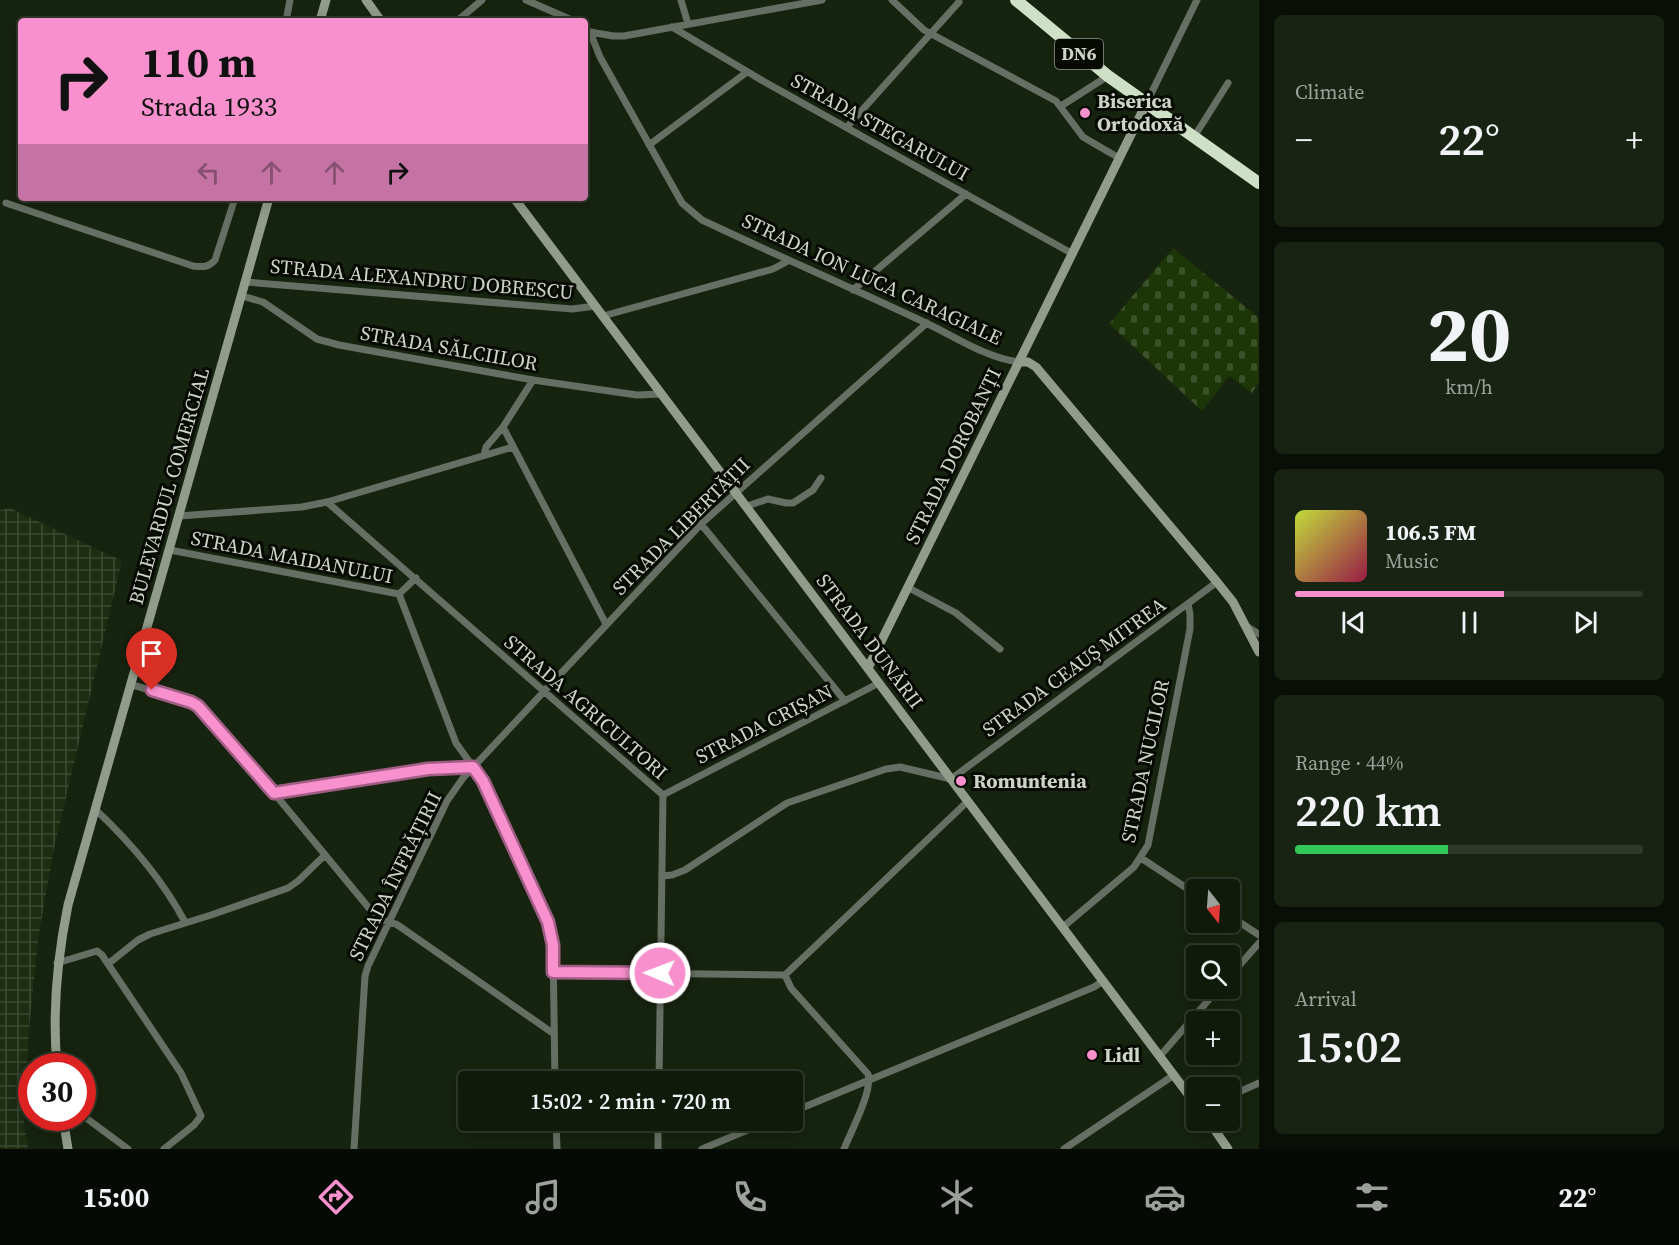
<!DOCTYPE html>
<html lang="en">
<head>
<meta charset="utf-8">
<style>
	:root { --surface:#101a0a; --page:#192313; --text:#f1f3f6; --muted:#9ca19c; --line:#30382b; --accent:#f790cd }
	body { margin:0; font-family:"Source Serif 4",serif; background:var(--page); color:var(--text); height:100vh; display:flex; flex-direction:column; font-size:22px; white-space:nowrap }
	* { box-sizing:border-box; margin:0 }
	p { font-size:20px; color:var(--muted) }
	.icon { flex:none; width:33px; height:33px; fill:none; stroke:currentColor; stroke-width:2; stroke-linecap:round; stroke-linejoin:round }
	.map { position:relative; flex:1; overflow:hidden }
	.sheet { display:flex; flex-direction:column; gap:15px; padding:15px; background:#090e06; width:420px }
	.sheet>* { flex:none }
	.banner { position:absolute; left:18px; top:18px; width:570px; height:183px; border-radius:6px; box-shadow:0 3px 15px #0003,0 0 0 2px var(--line); background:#f790cd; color:#111; overflow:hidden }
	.needle { width:39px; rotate:163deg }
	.controls { position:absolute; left:1186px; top:879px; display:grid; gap:12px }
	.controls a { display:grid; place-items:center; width:54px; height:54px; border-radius:6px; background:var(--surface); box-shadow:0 3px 15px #0003,0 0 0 2px var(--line); font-size:30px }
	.speed { position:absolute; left:18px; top:1053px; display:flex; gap:12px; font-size:30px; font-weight:700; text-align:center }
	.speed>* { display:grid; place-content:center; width:78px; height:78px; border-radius:50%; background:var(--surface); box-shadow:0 3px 15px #0003,0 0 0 2px var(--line); line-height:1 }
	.speed .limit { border:9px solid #d22; background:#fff; color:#111 }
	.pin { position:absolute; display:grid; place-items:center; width:51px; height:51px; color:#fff; margin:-62px -26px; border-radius:50% 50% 50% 0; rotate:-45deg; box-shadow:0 0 6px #0007 }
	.pin .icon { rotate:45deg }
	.me { position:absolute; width:66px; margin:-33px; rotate:271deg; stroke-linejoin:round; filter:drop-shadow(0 0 4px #0008) }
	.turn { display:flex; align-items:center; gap:21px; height:126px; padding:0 24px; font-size:27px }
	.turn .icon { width:78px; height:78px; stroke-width:2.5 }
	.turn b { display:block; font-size:42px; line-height:51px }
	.lanes { display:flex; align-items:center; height:57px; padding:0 24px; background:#0003; justify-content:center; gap:30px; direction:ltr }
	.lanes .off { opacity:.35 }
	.big { font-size:45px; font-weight:600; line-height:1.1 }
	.sheet .card { flex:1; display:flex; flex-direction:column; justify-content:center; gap:9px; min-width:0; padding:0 21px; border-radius:9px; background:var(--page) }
	.sheet .dial { align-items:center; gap:0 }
	.dial b { font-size:78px; line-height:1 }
	.song { display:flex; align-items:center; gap:18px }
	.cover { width:72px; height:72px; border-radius:9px; background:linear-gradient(135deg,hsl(70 70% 55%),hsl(340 70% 35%)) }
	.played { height:6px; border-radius:3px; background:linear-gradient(90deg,var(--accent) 60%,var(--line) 60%) }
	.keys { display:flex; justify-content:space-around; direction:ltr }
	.heat { display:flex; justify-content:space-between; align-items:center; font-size:33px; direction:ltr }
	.charge { height:9px; border-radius:4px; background:linear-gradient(90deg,#34c759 44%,var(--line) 0) }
	.trip { position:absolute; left:458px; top:1071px; width:345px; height:60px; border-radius:6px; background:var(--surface); box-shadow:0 3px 15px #0003,0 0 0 2px var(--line); font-weight:600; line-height:60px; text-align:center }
	.tabs { display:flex; height:96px; justify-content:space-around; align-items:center; background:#060a04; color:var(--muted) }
	.tabs .icon { width:42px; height:42px }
	.tabs .selected { color:var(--accent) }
	.tabs b { font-size:27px; color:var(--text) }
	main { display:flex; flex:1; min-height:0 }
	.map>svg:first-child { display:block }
	.industrial { fill:url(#industrial-grid) }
	.cemetery { fill:url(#cemetery-stones) }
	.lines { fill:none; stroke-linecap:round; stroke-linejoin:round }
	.street { stroke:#676e63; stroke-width:7 }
	.secondary { stroke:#919c8b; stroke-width:9 }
	.highway { stroke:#cee0c5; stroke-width:12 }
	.route-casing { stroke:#a15e85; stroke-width:15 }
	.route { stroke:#f790cd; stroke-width:10 }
	.poi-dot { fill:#f790cd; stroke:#060a03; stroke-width:2 }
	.labels { text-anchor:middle; stroke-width:6; stroke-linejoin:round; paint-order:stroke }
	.shield { fill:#060a03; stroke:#91988d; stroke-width:1.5 }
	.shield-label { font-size:18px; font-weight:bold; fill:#ccd5c8 }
	.poi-label { font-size:20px; font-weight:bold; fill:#ccd5c8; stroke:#060a03; text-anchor:start }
	.street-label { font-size:20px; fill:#ccd5c8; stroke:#060a03 }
</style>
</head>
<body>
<main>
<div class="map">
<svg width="1259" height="1149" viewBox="0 0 1259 1149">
	<defs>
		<pattern id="industrial-grid" width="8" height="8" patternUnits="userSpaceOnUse" patternTransform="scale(1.5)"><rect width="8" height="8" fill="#1c2d12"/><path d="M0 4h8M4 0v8" fill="none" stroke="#3c4b33"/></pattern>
		<pattern id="cemetery-stones" width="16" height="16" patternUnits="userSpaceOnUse" patternTransform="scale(1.5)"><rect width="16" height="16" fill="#1c3607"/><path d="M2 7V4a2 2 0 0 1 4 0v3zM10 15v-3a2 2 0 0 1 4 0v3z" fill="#3c522a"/></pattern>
	</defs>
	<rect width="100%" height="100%" fill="#16230e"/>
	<path class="industrial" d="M10,508L122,561L54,848L39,933L29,1029L24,1123L28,1149H0V510Z"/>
	<path class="cemetery" d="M1173,248L1259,318V382L1252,393L1229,376L1202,411L1109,324Z"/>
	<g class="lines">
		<path class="street" d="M526,0L574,21
			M681,0L688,24
			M892,0L924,30L1056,101L1083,137L1119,158
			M286,21L290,0
			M457,21L482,0
			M672,27L763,81L1073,254
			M585,28L590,32L600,57L682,203L702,220C776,255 852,288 926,323C956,337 986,358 1019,362
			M590,32L613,36H624L822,0
			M1146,104L1197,0
			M1061,106L1108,76
			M847,127L959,2
			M1194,137L1228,83
			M649,145L747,72
			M6,203L193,266C203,267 208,268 215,260L235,198
			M246,282L572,309L596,306
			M853,290L966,194
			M242,296L263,302L317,339L339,345L533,380L637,395L662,394
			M603,316L773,269L788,261
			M503,427L606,624
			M484,455L486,447L503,427L533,380
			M327,502L663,795L659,1082
			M747,506L768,499L786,503H793L813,490L821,478
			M179,516L302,507L327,502L513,447
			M701,524L845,701
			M170,550L399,594L456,743L483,781L548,922L553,945L555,1082
			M909,588L956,613L1000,649
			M399,594L416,578
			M1246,626L1259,634
			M132,685L191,701L198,706L274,793L378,919L396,924L402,928L554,1034
			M274,793L428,769L473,767
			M663,795L879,683
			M96,810C130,842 163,881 185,922
			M1141,858L1197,895
			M662,876L672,875L685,870L787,803L886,769L900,767L951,779L1217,582
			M1230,916L1259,935
			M1063,927L1134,867L1148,845L1190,629V614L1188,604
			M57,963L97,951L102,955L181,1073L201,1116L194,1125L164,1149
			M108,964L138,940L150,934L211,915L288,888L298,881L324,856
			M553,972L785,975
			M785,975L968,801
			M785,975L791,988L868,1074C873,1091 851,1131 844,1149
			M1230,976L1259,943
			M1160,1056L1219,988
			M1230,1096L1259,1083
			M792,1112L1094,987L1103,981
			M82,1115L128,1149
			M556,1120L557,1149
			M354,1149L365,976L368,966L447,801L463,778L701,524L927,323
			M658,1149V1120
			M702,1149L772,1120
			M1064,1149L1174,1075"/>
		<path class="secondary" d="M366,0L381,21
			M320,21L326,0
			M514,198L1197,1106
			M1019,362H1028L1036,367L1217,582L1233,602L1259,652
			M868,668L1146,104
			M57,1066C52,1011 57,959 68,905L269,198
			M63,1118L68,1149
			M1208,1120L1228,1149"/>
		<path class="highway" d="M1016,0L1108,76L1259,183"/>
	</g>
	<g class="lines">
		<defs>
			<path id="route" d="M152,690L191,702L198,706L274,793L428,769L473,767L483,781L548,922L553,945V972L660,973"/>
		</defs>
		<use href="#route" class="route-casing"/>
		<use href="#route" class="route"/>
	</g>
	<g class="poi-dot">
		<circle cx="1085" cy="113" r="6"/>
		<circle cx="961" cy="781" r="6"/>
		<circle cx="1092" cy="1055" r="6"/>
	</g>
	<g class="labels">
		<rect class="shield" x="1055" y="39" width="48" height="30" rx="4.5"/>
		<g class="shield-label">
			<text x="1079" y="60">DN6</text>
		</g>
		<g class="poi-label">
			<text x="1097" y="108">Biserica<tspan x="1097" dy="23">Ortodoxă</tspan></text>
			<text x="973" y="788">Romuntenia</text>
			<text x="1104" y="1062">Lidl</text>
		</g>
		<g class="street-label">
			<text transform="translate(880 127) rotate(29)" y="7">STRADA STEGARULUI</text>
			<text transform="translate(422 279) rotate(5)" y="7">STRADA ALEXANDRU DOBRESCU</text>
			<text transform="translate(872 279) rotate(25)" y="7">STRADA ION LUCA CARAGIALE</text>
			<text transform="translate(449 348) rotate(10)" y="7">STRADA SĂLCIILOR</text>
			<text transform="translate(953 456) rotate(-64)" y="7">STRADA DOROBANȚI</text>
			<text transform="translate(169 486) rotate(-74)" y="7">BULEVARDUL COMERCIAL</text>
			<text transform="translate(681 526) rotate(-45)" y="7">STRADA LIBERTĂȚII</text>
			<text transform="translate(292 557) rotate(11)" y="7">STRADA MAIDANULUI</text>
			<text transform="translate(870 641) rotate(53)" y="7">STRADA DUNĂRII</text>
			<text transform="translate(1074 667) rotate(-36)" y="7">STRADA CEAUȘ MITREA</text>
			<text transform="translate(586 707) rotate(41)" y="7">STRADA AGRICULTORI</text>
			<text transform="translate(764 724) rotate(-27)" y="7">STRADA CRIȘAN</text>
			<text transform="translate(1145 761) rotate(-78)" y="7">STRADA NUCILOR</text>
			<text transform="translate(395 876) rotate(-64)" y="7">STRADA ÎNFRĂȚIRII</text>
		</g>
	</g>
</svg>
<div class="controls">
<a><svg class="needle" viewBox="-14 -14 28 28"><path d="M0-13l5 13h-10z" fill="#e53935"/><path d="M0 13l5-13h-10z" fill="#9ca19c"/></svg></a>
<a><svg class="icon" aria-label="search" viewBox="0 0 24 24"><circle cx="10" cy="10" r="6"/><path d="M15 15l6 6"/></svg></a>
<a>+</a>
<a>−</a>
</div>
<div class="speed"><div class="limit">30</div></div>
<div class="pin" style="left:152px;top:690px;background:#d93025"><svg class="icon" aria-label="arrive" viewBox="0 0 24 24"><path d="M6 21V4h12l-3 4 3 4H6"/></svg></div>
<svg class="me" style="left:660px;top:973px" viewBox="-20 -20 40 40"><circle r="17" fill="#f790cd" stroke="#fff" stroke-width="3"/><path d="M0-11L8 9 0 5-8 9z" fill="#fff"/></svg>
<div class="trip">15:02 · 2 min · 720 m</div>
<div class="banner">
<div class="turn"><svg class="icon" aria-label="right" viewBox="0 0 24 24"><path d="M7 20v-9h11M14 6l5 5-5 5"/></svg><div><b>110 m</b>Strada 1933</div></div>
<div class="lanes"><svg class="icon off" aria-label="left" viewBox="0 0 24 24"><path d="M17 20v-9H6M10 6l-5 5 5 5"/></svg><svg class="icon off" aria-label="ahead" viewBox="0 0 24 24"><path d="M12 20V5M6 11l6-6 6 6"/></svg><svg class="icon off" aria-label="ahead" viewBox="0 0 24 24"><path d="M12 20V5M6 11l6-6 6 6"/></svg><svg class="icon" aria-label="right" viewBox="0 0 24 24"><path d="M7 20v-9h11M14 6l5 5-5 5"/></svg></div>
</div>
</div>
<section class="sheet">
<div class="card"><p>Climate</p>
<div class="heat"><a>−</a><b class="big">22°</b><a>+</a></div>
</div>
<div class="card dial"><b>20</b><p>km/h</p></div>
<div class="card">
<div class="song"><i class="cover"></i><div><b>106.5 FM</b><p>Music</p></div></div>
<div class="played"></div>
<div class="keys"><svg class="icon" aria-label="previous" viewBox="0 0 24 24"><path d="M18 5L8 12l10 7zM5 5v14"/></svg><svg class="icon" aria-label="pause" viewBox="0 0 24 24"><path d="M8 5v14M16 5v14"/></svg><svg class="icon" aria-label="next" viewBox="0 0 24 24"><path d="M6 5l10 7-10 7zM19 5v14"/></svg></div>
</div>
<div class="card"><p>Range · 44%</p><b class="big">220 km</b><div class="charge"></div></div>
<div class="card"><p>Arrival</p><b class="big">15:02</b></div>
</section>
</main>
<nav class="tabs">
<b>15:00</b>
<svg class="icon selected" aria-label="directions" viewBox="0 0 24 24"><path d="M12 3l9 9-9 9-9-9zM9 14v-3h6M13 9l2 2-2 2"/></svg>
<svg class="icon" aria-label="music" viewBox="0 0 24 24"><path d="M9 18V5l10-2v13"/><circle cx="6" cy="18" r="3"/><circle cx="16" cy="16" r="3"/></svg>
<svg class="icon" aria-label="phone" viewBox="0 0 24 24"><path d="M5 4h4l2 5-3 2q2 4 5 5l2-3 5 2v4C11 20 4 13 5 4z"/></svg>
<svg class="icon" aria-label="climate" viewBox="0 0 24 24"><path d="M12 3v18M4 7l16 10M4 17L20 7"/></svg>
<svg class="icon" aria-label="car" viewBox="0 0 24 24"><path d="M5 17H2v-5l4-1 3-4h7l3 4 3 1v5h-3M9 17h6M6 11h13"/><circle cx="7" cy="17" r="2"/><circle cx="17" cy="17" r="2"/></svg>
<svg class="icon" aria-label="filters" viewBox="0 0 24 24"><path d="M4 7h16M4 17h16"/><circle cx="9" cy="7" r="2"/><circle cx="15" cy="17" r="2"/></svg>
<b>22°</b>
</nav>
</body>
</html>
